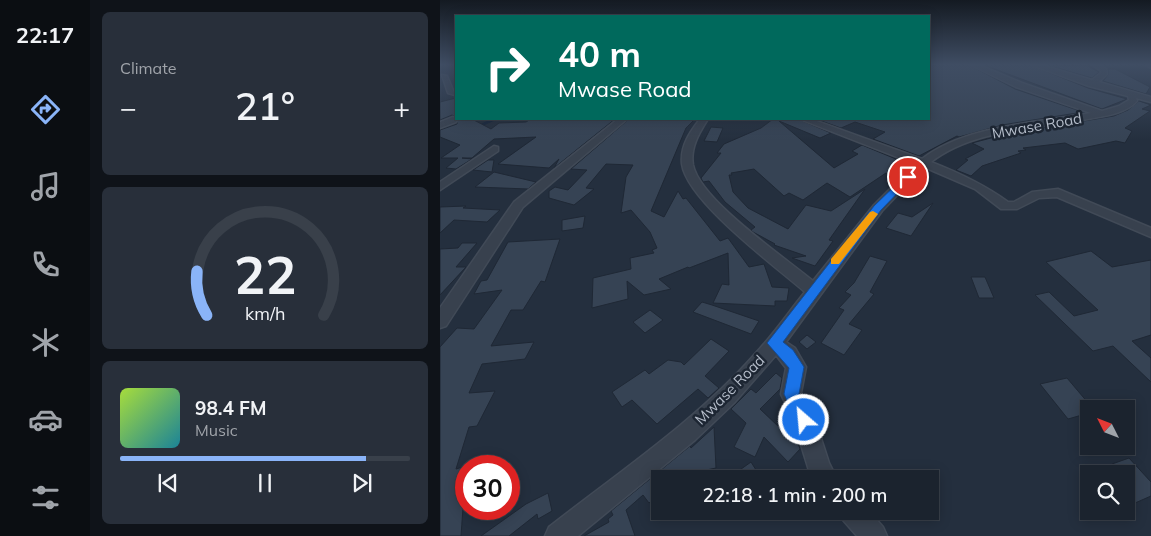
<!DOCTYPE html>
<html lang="en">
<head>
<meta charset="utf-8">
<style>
	:root { --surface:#1b232e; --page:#282f3a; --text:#f1f3f6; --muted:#a0a4aa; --line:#39404a; --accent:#8ab4f8 }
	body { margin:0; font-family:Mulish,sans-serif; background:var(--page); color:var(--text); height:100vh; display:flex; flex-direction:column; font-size:19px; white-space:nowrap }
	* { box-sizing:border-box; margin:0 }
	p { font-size:16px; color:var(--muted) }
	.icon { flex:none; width:28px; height:28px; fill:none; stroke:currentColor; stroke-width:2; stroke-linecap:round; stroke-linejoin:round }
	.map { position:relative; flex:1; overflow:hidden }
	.sheet { display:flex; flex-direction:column; gap:12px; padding:12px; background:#0f1319; width:350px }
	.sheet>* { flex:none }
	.hud { position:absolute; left:15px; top:15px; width:475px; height:105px; border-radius:0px; box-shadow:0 2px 12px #0003,0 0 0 1px var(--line); background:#00695c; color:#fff; overflow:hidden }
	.needle { width:32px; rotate:312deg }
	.buttons { position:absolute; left:640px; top:400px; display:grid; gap:10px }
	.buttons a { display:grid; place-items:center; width:55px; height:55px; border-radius:0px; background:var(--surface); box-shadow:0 2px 12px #0003,0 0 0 1px var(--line); font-size:25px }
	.speed { position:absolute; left:15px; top:455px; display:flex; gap:10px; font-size:25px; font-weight:700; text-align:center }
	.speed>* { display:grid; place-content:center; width:65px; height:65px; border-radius:50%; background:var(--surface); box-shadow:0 2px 12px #0003,0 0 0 1px var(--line); line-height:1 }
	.speed .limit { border:8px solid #d22; background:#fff; color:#111 }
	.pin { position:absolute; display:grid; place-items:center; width:42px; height:42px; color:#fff; margin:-21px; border:2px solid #fff; border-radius:50%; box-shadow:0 1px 5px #0007 }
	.me { position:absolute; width:55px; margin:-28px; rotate:333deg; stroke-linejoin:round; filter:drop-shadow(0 0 4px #0008) }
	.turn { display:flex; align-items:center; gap:18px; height:105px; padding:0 20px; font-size:22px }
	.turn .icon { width:65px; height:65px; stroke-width:2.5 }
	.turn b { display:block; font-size:35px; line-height:42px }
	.big { font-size:38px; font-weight:600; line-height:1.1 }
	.sheet .card { flex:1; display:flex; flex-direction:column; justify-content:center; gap:8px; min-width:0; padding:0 18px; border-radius:8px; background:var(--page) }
	.sheet .dial { align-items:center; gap:0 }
	.dial svg { height:130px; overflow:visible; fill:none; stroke:var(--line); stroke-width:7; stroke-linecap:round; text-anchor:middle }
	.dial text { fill:var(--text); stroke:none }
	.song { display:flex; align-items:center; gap:15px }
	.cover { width:60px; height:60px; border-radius:8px; background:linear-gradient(135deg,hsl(80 70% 55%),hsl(190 70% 35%)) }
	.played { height:5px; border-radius:2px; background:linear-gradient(90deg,var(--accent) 85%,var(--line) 85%) }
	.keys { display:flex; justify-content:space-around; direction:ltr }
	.heat { display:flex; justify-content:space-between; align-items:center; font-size:28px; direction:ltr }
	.trip { position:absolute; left:211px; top:470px; width:288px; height:50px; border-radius:0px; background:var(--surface); box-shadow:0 2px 12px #0003,0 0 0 1px var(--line); font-weight:600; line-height:50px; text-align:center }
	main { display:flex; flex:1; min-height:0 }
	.tab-bar { display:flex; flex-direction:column; width:90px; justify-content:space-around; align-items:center; background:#0b0e12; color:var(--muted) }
	.tab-bar .icon { width:35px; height:35px }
	.tab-bar .on { color:var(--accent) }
	.tab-bar b { font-size:22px; color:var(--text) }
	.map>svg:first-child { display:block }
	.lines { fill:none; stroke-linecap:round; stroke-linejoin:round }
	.stream { stroke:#17263c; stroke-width:2.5 }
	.building { fill:#364354; stroke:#1f2835 }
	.street-casing { stroke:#414a57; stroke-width:3 }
	.street { fill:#38414e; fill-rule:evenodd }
	.route { fill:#1a73e8; stroke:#114b97 }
	.slow { fill:#f59e0b }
	.labels { text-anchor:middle; stroke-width:5; stroke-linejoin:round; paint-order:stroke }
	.street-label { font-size:15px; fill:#b4bcc9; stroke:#1d2633 }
</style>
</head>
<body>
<main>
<nav class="tab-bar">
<b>22:17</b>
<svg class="icon on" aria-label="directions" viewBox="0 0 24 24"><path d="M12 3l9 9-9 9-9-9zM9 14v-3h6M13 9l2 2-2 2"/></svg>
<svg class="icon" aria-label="music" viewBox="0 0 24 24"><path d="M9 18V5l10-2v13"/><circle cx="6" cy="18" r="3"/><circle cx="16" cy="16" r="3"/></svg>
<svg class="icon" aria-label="phone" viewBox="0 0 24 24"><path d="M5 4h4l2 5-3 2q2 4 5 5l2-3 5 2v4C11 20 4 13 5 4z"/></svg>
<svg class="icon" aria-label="climate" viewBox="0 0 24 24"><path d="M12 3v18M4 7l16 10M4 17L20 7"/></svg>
<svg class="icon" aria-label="car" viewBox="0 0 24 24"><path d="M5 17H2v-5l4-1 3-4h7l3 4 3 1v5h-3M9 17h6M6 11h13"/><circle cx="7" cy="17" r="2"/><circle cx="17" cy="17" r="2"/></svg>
<svg class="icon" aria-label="filters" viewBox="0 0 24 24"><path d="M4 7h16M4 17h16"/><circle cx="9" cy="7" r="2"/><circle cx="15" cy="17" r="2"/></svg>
</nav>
<section class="sheet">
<div class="card"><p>Climate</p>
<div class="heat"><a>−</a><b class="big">21°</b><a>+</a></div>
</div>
<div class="card dial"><svg viewBox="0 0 100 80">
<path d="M14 69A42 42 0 1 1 86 69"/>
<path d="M14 69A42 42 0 0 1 8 42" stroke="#8ab4f8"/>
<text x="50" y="56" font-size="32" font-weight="700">22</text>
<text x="50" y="72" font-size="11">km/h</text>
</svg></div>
<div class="card">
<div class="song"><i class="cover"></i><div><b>98.4 FM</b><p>Music</p></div></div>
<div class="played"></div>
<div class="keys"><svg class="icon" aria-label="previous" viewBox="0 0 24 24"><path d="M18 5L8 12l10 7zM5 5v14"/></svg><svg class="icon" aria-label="pause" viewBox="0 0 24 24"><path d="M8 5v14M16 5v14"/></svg><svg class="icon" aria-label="next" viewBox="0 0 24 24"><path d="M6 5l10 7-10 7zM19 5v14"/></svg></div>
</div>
</section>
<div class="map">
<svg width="711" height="536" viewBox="0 0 711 536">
	<rect width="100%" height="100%" fill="#242f3e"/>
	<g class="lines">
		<path class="stream" d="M39,126L55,119"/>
	</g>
	<path class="building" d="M499,65H529L575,89L643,112L562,125L519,137L517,136L479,156L433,139L445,132L415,122L401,128L376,119H489V66Z
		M544,65H590L648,88L687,99L662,109Z
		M607,65L648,66L659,72L652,78Z
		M668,69H675L710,87L706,94L663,81L668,75Z
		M16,98V117L12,115L0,120V102Z
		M699,101L711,105L702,109L710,111L685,128L692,131L685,143L676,141L638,149L625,143L583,148L586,150L578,151L581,153L542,166L531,176L516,170L528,160L525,159L544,149L532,143L566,134L674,116L688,110Z
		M18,119H32L51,129L59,123L86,122L91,119H175L114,168L119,159L109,168L58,164L96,137L54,139L32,158H22L32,159L16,169L6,168L18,158H1L20,145L0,137V130L17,124Z
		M189,119H255L246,128L211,211L224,217L238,191L243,199L246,198L280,241L288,238L309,267L324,264L332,287L349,288L347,301H335V306L273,303L282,284L289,285L288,253L249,268L248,267L219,279L231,289L204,295L187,281L188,299L152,308L153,278L191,269L190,258L214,253L212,250L217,248L210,232L191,210L181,213L186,177L193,165L166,164L146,188L154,189L134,205L109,198V191L115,187L128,190L147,170L131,169Z
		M333,119H358L391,133L380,138L339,121L394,168L418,154L412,151L422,145L468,164L448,174L446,173L410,197L387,183L363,200L349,193L344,196L314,169L291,173L292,175H289L293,192L308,208L348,229L366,205L391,211L425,189L389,240L393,241L375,266L352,258L366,256L334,245L335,244L313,232L311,230L315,227L285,202L269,181L263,182L261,178L281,153H277L284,144L321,128Z
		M271,127L283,128L277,142L264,141Z
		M48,160H54L52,172L33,170Z
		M54,172L96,182L88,189L35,187Z
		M493,203L471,236L446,228L458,213L472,217Z
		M26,206L23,208L60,210L47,222L14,220L0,233V207Z
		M145,216L143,228L122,231V220Z
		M120,239L105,282L101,281L83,310H71L51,346L94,342L85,359L42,364L29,393L55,391L37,426L29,427L16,469L26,466L21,536H0V347L17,328L34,329L62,290L34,294L41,281L47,280L68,242Z
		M22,243H37L16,267H26L0,295V249L18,248Z
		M651,251L672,267L711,260V335L692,341L711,358V382L673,346L653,351L595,295L609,292L634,316L658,310L606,262Z
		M430,256L447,261L430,292L434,294L409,324L422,330L404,355L381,343L404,310L399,308L411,295L405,292L414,283Z
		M531,277H545L554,298H539Z
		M262,302L272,305L319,321L311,334L253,312Z
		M210,310L223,320L205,333L193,322Z
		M367,335L376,342L367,349L359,342Z
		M271,339L289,351L265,376L279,388L268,398L258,389L217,424L192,400L182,407L172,392L205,370L209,374L228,360L241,362L244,365Z
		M336,373L342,378L340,389L320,409L359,446L360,449L348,462L324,437L315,457L294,447L306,423L291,409L311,389L316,393Z
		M627,378L649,404V413L628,419L600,384Z
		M274,427L276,468L242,475L245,479H220V493L209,503L203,495L186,510L195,536H144L169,522L168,519L173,515L171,511L250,446L251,448Z
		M689,458L711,482V496L686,507V474H680L672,464Z
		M311,462L318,473L310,479H287Z
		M108,493L112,511L98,519L97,514L69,536H41L86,504Z"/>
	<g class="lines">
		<defs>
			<path id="street" d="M531,65H539L582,83L662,111L679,106L689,100L688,96L649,86L592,65H601L652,80L661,73V71L653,65H660L666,69L667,74L659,82L711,97V102L696,98L697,101C685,114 664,116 648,119C597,129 533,129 491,162C519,173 543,184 568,202H574L592,192L618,189L711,228V237L617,197L599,198L577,209H561L535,189L484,167L442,211L346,342L355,348L366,367L361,393L375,420L389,463L397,479L371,477L354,422L341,394L346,368L336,355L294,403L255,440L138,536H105L109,527C178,473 257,420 315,354C333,335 348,313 365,292C335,266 247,201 242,164C240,146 250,132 260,119H268C259,133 250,148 253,165C260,200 344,257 373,281L434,205L475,164L360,119H371L482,159C526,125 597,123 651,113L576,87Z
				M706,65H711V68L707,66Z
				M2,75L7,76L15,95L8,93Z
				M13,117L17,120L16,122L0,128V122Z
				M178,119H187L83,207L6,326L0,328V308L74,202Z
				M54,146L58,147V151L0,190V182Z
				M400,511H429L443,527L447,536H417L403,520Z"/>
		</defs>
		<use href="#street" class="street-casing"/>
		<use href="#street" class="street"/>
	</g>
	<linearGradient id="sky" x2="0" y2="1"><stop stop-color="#141a22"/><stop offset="0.46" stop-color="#3f4d63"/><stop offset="1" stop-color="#3f4d63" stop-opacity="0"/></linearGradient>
	<rect width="711" height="140" fill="url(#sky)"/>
	<path class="route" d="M466,175L473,177L441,210L343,342L353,350L364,367L359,394L372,420L370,426L364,428L358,426L344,394L349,368L327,343L434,206Z"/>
	<path class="slow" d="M433,211L438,214L399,264H391V259L430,212Z"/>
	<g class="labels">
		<g class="street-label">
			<text transform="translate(597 126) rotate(-10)" y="5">Mwase Road</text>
			<text transform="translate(290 390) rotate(-45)" y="5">Mwase Road</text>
		</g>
	</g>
</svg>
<div class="buttons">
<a><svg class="needle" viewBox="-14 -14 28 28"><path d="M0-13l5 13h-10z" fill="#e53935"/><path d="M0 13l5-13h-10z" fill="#a0a4aa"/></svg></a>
<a><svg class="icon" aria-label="search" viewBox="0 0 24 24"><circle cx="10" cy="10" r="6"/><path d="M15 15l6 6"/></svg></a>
</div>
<div class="speed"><div class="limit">30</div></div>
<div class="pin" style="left:468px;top:177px;background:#d93025"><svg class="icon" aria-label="arrive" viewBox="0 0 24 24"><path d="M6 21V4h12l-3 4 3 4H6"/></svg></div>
<svg class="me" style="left:364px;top:420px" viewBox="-20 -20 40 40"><circle r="17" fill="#1a73e8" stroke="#fff" stroke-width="3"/><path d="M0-11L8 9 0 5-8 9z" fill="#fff"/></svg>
<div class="trip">22:18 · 1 min · 200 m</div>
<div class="hud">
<div class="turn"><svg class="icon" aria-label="right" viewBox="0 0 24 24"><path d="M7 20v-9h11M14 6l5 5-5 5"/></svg><div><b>40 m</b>Mwase Road</div></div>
</div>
</div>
</main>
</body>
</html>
